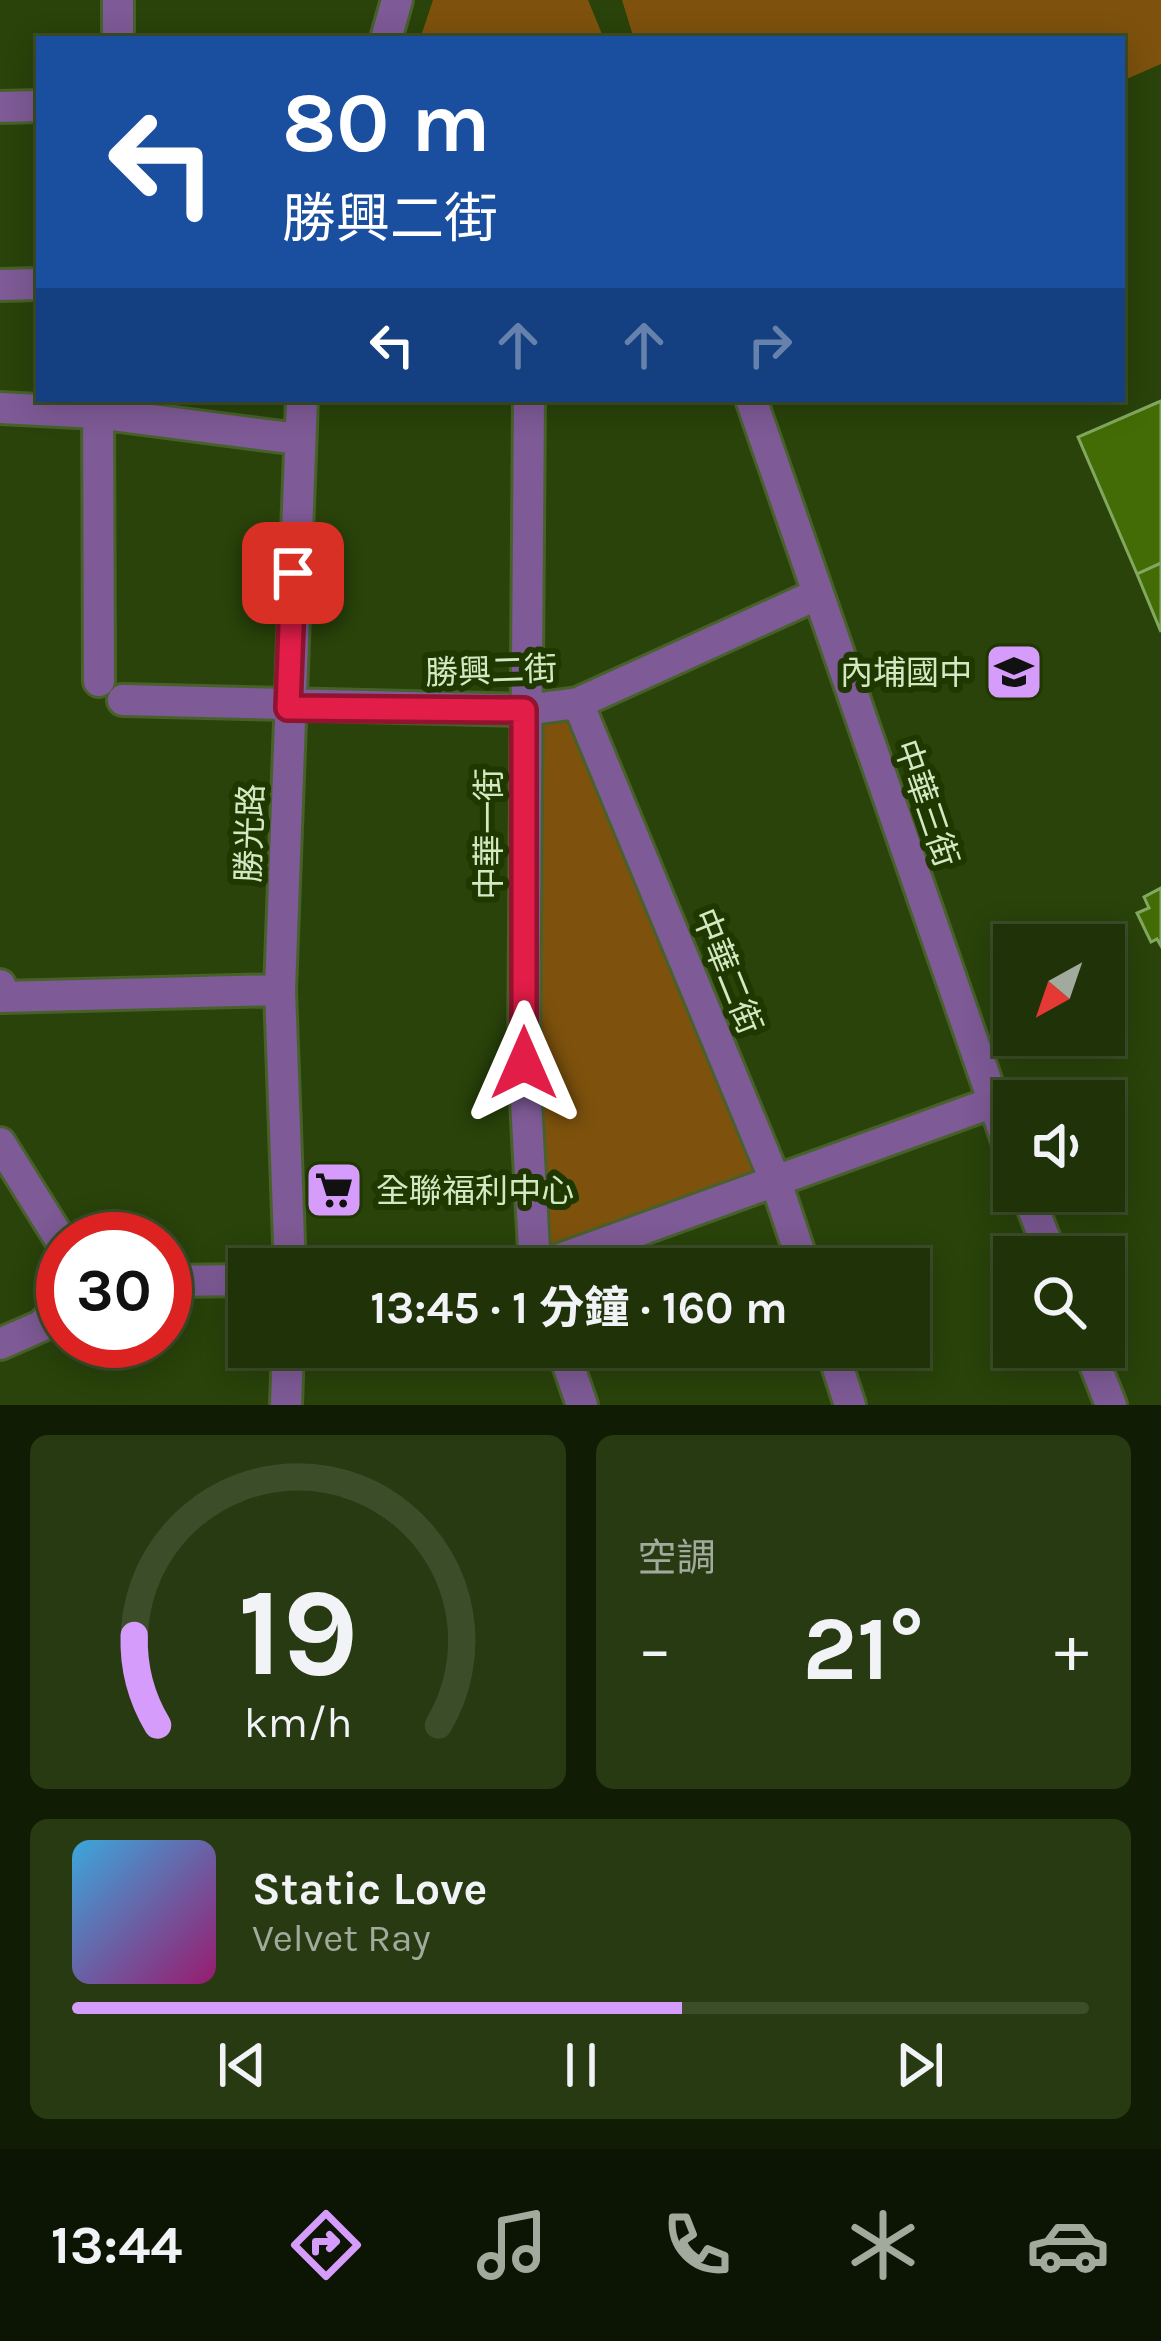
<!DOCTYPE html>
<html lang="zh-TW">
<head>
<meta charset="utf-8">
<style>
	:root { --surface:#1f3208; --page:#273a12; --text:#f1f3f6; --muted:#a1aa9c; --line:#3c4d29; --accent:#d59cfb }
	body { margin:0; font-family:Karla,"Noto Sans TC",sans-serif; background:var(--page); color:var(--text); height:100vh; display:flex; flex-direction:column; font-size:45px; white-space:nowrap }
	* { box-sizing:border-box; margin:0 }
	p { font-size:39px; color:var(--muted) }
	.icon { flex:none; width:66px; height:66px; fill:none; stroke:currentColor; stroke-width:2; stroke-linecap:round; stroke-linejoin:round }
	.map { position:relative; height:1405px; overflow:hidden }
	.side { display:flex; flex-direction:column; gap:30px; padding:30px; background:#111c04; flex:1 }
	.side>* { flex:none }
	.banner { position:absolute; left:36px; top:36px; width:1089px; height:366px; border-radius:0px; box-shadow:0 6px 30px #0003,0 0 0 3px var(--line); background:#1a4fa0; color:#fff; overflow:hidden }
	.needle { width:78px; rotate:220deg }
	.buttons { position:absolute; left:993px; top:924px; display:grid; gap:24px }
	.buttons a { display:grid; place-items:center; width:132px; height:132px; border-radius:0px; background:var(--surface); box-shadow:0 6px 30px #0003,0 0 0 3px var(--line); font-size:60px }
	.speed { position:absolute; left:36px; top:1212px; display:flex; gap:24px; font-size:60px; font-weight:700; text-align:center }
	.speed>* { display:grid; place-content:center; width:156px; height:156px; border-radius:50%; background:var(--surface); box-shadow:0 6px 30px #0003,0 0 0 3px var(--line); line-height:1 }
	.speed .limit { border:18px solid #d22; background:#fff; color:#111 }
	.pin { position:absolute; display:grid; place-items:center; width:102px; height:102px; color:#fff; margin:-51px; border-radius:24px; box-shadow:0 6px 18px #0006 }
	.me { position:absolute; width:132px; margin:-66px; rotate:0deg; stroke-linejoin:round; filter:drop-shadow(0 0 9px #0008) }
	.turn { display:flex; align-items:center; gap:42px; height:252px; padding:0 48px; font-size:54px }
	.turn .icon { width:156px; height:156px; stroke-width:2.5 }
	.turn b { display:block; font-size:84px; line-height:102px }
	.lanes { display:flex; align-items:center; height:114px; padding:0 48px; background:#0003; justify-content:center; gap:60px; direction:ltr }
	.lanes .off { opacity:.35 }
	.big { font-size:90px; font-weight:700; line-height:1.1 }
	.side .card { flex:1; display:flex; flex-direction:column; justify-content:center; gap:18px; min-width:0; padding:0 42px; border-radius:18px; background:var(--page) }
	.side .dial { align-items:center; gap:0 }
	.dial svg { height:312px; overflow:visible; fill:none; stroke:var(--line); stroke-width:7; stroke-linecap:round; text-anchor:middle }
	.dial text { fill:var(--text); stroke:none }
	.song { display:flex; align-items:center; gap:36px }
	.cover { width:144px; height:144px; border-radius:18px; background:linear-gradient(135deg,hsl(200 70% 55%),hsl(320 70% 35%)) }
	.played { height:12px; border-radius:6px; background:linear-gradient(90deg,var(--accent) 60%,var(--line) 60%) }
	.keys { display:flex; justify-content:space-around; direction:ltr }
	.heat { display:flex; justify-content:space-between; align-items:center; font-size:66px; direction:ltr }
	.side .tiles { flex:1; display:grid; gap:30px; grid-template-columns:1fr 1fr }
	.card:last-child { grid-column:span 2 }
	.trip { position:absolute; left:228px; top:1248px; width:702px; height:120px; border-radius:0px; background:var(--surface); box-shadow:0 6px 30px #0003,0 0 0 3px var(--line); font-weight:700; line-height:120px; text-align:center }
	.dock { display:flex; height:192px; justify-content:space-around; align-items:center; background:#0c1403; color:var(--muted) }
	.dock .icon { width:84px; height:84px }
	.dock .on { color:var(--accent) }
	.dock b { font-size:54px; color:var(--text) }
	.map>svg:first-child { display:block }
	.green { fill:#7e520d }
	.building { fill:#436c06; stroke:#82a85f; stroke-width:3 }
	.lines { fill:none; stroke-linecap:round; stroke-linejoin:round }
	.minor-casing { stroke:#48612b; stroke-width:36 }
	.minor { stroke:#7e5a96; stroke-width:30 }
	.route-casing { stroke:#92132f; stroke-width:30 }
	.route { stroke:#e11d48; stroke-width:21 }
	.labels { text-anchor:middle; stroke-width:12; stroke-linejoin:round; paint-order:stroke }
	.street-label { font-size:33px; fill:#d3e8c3; stroke:#1f3800 }
	.poi-label { font-size:33px; fill:#d3e8c3; stroke:#1f3800; text-anchor:end }
</style>
</head>
<body>
<div class="map">
<svg width="1161" height="1405" viewBox="0 0 1161 1405">
	<rect width="100%" height="100%" fill="#29430a"/>
	<path class="green" d="M433,0H588L604,39H420Z
		M622,0H1161V64L1122,81V39H634Z
		M573,714L761,1177L542,1255L535,1058L536,717Z"/>
	<path class="building" d="M1161,401V563L1137,574L1078,437Z
		M1161,563V632L1137,574Z
		M1161,888V946L1157,939L1151,942L1137,913L1149,908L1144,897Z"/>
	<g class="lines">
		<defs>
			<path id="minor" d="M118,0V39
				M386,39L397,0
				M0,107L39,106
				M0,285L39,284
				M98,399L99,681
				M529,399L524,1063L535,1269
				M751,399L1014,1161
				M0,408L97,413L298,439
				M123,700L525,710L578,703L818,594
				M578,703L777,1185L805,1269
				M0,985L2,997L280,990
				M0,1143L63,1244
				M1026,1191L1052,1257
				M290,1269L280,990L302,399
				M512,1269L535,1268L991,1103
				M165,1281L249,1280
				M0,1344L41,1326L63,1305
				M562,1347L582,1405
				M831,1347L850,1405
				M1088,1347L1111,1405
				M286,1405L288,1347"/>
		</defs>
		<use href="#minor" class="minor-casing"/>
		<use href="#minor" class="minor"/>
	</g>
	<g class="lines">
		<defs>
			<path id="route" d="M293,573L288,708L524,710V1063"/>
		</defs>
		<use href="#route" class="route-casing"/>
		<use href="#route" class="route"/>
	</g>
	<defs>
		<symbol id="school-square" viewBox="-11 -11 22 22"><rect x="-9" y="-9" width="18" height="18" rx="4" fill="#d59cfb" stroke="#1f3800"/><path d="M0-5L7-2L0 1L-7-2ZM-4 1L0 2.5L4 1V4Q0 6-4 4Z" fill="#111"/></symbol>
		<symbol id="supermarket-square" viewBox="-11 -11 22 22"><rect x="-9" y="-9" width="18" height="18" rx="4" fill="#d59cfb" stroke="#1f3800"/><path d="M-6-5.5h2.5l.6 2H6L4.5 2H-2.5L-4.4-4H-6ZM-1.5 3.2a1.3 1.3 0 1 0 .1 0ZM3 3.2a1.3 1.3 0 1 0 .1 0Z" fill="#111"/></symbol>
	</defs>
	<g fill-rule="evenodd">
		<use href="#school-square" x="981" y="639" width="66" height="66"/>
		<use href="#supermarket-square" x="301" y="1157" width="66" height="66"/>
	</g>
	<g class="labels">
		<g class="street-label">
			<text transform="translate(491 670) rotate(-2)" y="12">勝興二街</text>
			<text transform="translate(927 803) rotate(71)" y="12">中華三街</text>
			<text transform="translate(249 833) rotate(-88)" y="12">勝光路</text>
			<text transform="translate(488 834) rotate(-90)" y="12">中華一街</text>
			<text transform="translate(728 971) rotate(68)" y="12">中華二街</text>
		</g>
		<g class="poi-label">
			<text x="972" y="684">內埔國中</text>
			<text x="376" y="1202" text-anchor="start">全聯福利中心</text>
		</g>
	</g>
</svg>
<div class="buttons">
<a><svg class="needle" viewBox="-14 -14 28 28"><path d="M0-13l5 13h-10z" fill="#e53935"/><path d="M0 13l5-13h-10z" fill="#a1aa9c"/></svg></a>
<a><svg class="icon" aria-label="sound" viewBox="0 0 24 24"><path d="M4 9h4l5-4v14l-5-4H4zM17 9q2 3 0 6"/></svg></a>
<a><svg class="icon" aria-label="search" viewBox="0 0 24 24"><circle cx="10" cy="10" r="6"/><path d="M15 15l6 6"/></svg></a>
</div>
<div class="speed"><div class="limit">30</div></div>
<div class="pin" style="left:293px;top:573px;background:#d93025"><svg class="icon" aria-label="arrive" viewBox="0 0 24 24"><path d="M6 21V4h12l-3 4 3 4H6"/></svg></div>
<svg class="me" style="left:524px;top:1063px" viewBox="-20 -20 40 40"><path d="M0-17L14 15 0 8-14 15z" fill="#e11d48" stroke="#fff" stroke-width="4"/></svg>
<div class="trip">13:45 · 1 分鐘 · 160 m</div>
<div class="banner">
<div class="turn"><svg class="icon" aria-label="left" viewBox="0 0 24 24"><path d="M17 20v-9H6M10 6l-5 5 5 5"/></svg><div><b>80 m</b>勝興二街</div></div>
<div class="lanes"><svg class="icon" aria-label="left" viewBox="0 0 24 24"><path d="M17 20v-9H6M10 6l-5 5 5 5"/></svg><svg class="icon off" aria-label="ahead" viewBox="0 0 24 24"><path d="M12 20V5M6 11l6-6 6 6"/></svg><svg class="icon off" aria-label="ahead" viewBox="0 0 24 24"><path d="M12 20V5M6 11l6-6 6 6"/></svg><svg class="icon off" aria-label="right" viewBox="0 0 24 24"><path d="M7 20v-9h11M14 6l5 5-5 5"/></svg></div>
</div>
</div>
<section class="side">
<div class="tiles">
<div class="card dial"><svg viewBox="0 0 100 80">
<path d="M14 69A42 42 0 1 1 86 69"/>
<path d="M14 69A42 42 0 0 1 8 46" stroke="#d59cfb"/>
<text x="50" y="56" font-size="32" font-weight="700">19</text>
<text x="50" y="72" font-size="11">km/h</text>
</svg></div>
<div class="card"><p>空調</p>
<div class="heat"><a>−</a><b class="big">21°</b><a>+</a></div>
</div>
<div class="card">
<div class="song"><i class="cover"></i><div><b>Static Love</b><p>Velvet Ray</p></div></div>
<div class="played"></div>
<div class="keys"><svg class="icon" aria-label="previous" viewBox="0 0 24 24"><path d="M18 5L8 12l10 7zM5 5v14"/></svg><svg class="icon" aria-label="pause" viewBox="0 0 24 24"><path d="M8 5v14M16 5v14"/></svg><svg class="icon" aria-label="next" viewBox="0 0 24 24"><path d="M6 5l10 7-10 7zM19 5v14"/></svg></div>
</div>
</div>
</section>
<nav class="dock">
<b>13:44</b>
<svg class="icon on" aria-label="directions" viewBox="0 0 24 24"><path d="M12 3l9 9-9 9-9-9zM9 14v-3h6M13 9l2 2-2 2"/></svg>
<svg class="icon" aria-label="music" viewBox="0 0 24 24"><path d="M9 18V5l10-2v13"/><circle cx="6" cy="18" r="3"/><circle cx="16" cy="16" r="3"/></svg>
<svg class="icon" aria-label="phone" viewBox="0 0 24 24"><path d="M5 4h4l2 5-3 2q2 4 5 5l2-3 5 2v4C11 20 4 13 5 4z"/></svg>
<svg class="icon" aria-label="climate" viewBox="0 0 24 24"><path d="M12 3v18M4 7l16 10M4 17L20 7"/></svg>
<svg class="icon" aria-label="car" viewBox="0 0 24 24"><path d="M5 17H2v-5l4-1 3-4h7l3 4 3 1v5h-3M9 17h6M6 11h13"/><circle cx="7" cy="17" r="2"/><circle cx="17" cy="17" r="2"/></svg>
</nav>
</body>
</html>
